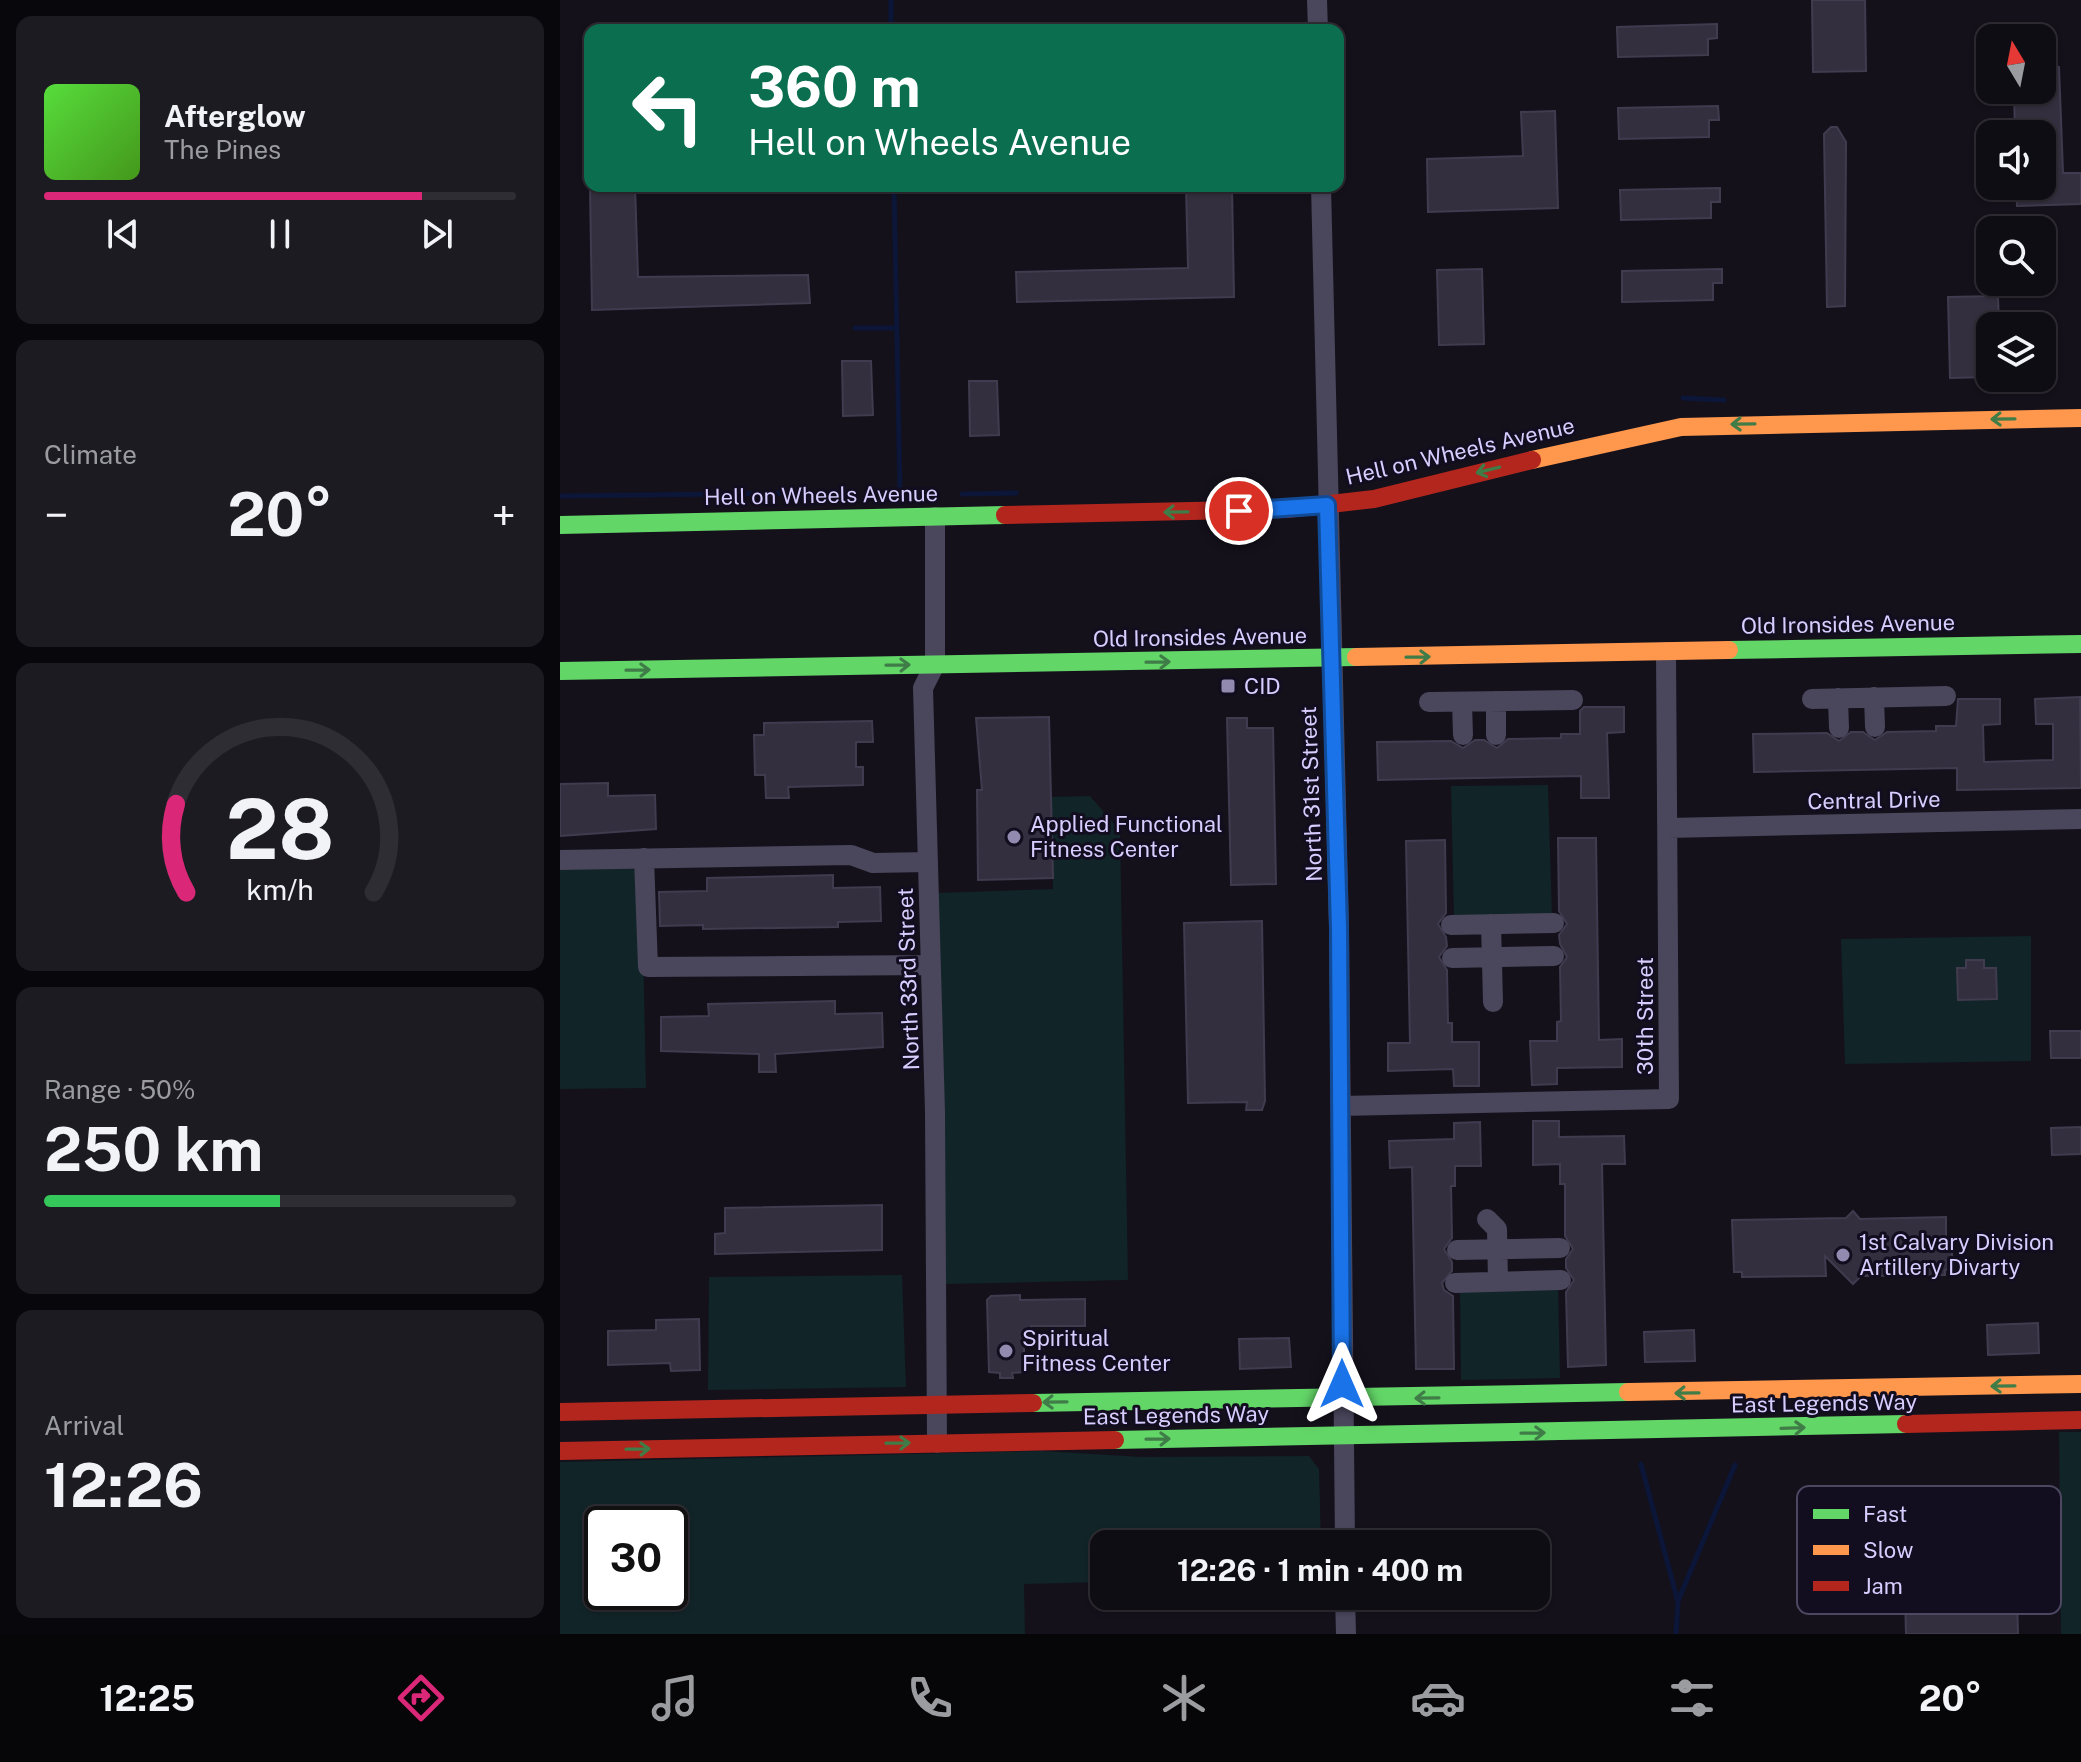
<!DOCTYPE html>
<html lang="en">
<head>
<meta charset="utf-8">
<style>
	:root { --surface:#0f0d14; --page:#1d1b22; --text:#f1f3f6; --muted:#9b9ca0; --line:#2f2d34; --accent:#db2777 }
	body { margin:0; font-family:"Public Sans",sans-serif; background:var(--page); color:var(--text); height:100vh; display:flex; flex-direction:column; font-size:30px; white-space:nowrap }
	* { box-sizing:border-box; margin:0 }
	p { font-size:26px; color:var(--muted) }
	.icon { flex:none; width:44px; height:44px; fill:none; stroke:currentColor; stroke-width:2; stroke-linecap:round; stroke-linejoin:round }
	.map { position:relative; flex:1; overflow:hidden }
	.details { display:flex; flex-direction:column; gap:16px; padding:16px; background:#08070b; width:560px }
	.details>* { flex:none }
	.banner { position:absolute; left:24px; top:24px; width:760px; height:168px; border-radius:16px; box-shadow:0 2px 6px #0004,0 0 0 2px var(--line); background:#0b6e4f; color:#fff; overflow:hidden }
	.needle { width:52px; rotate:350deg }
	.fabs { position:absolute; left:1416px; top:24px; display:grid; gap:16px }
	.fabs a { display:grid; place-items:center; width:80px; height:80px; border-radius:16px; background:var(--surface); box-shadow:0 2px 6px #0004,0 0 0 2px var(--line); font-size:40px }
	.speed { position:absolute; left:24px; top:1506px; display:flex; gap:16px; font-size:40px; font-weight:700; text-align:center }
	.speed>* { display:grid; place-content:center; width:104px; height:104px; border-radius:50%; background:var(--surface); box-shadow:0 2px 6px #0004,0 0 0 2px var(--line); line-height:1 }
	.speed .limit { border:4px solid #111; border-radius:12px; background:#fff; color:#111 }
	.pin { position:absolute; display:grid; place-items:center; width:68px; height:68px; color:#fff; margin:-34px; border:4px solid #fff; border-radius:50%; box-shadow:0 2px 8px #0007 }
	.me { position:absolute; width:88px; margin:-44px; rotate:0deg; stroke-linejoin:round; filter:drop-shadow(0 0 6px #0008) }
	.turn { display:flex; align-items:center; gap:28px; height:168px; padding:0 32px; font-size:36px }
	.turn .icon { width:104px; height:104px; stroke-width:2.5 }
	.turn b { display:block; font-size:56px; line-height:68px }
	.big { font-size:60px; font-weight:700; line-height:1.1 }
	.details .widget { flex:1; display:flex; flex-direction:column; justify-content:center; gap:12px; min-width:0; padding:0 28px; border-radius:16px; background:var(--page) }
	.details .dial { align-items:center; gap:0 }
	.dial svg { height:208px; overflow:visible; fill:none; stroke:var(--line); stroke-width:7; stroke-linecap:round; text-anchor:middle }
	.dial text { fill:var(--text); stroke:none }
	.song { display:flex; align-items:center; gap:24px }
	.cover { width:96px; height:96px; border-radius:12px; background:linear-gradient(135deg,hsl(110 70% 55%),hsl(100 70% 35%)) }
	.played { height:8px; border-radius:4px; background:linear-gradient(90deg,var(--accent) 80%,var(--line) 80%) }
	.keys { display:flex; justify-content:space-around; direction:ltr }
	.heat { display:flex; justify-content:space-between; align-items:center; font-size:44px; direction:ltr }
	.charge { height:12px; border-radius:6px; background:linear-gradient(90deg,#34c759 50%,var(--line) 0) }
	.trip { position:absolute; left:530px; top:1530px; width:460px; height:80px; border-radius:16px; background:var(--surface); box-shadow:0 2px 6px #0004,0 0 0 2px var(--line); font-weight:700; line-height:80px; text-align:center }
	.tabs { display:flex; height:128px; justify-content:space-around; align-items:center; background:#060508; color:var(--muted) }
	.tabs .icon { width:56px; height:56px }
	.tabs .selected { color:var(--accent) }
	.tabs b { font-size:36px; color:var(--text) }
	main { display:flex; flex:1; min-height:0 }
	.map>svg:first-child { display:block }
	.green { fill:#112427; fill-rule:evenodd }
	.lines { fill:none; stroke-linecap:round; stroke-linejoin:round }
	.stream { stroke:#0b1638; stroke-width:5 }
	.building { fill:#332f3e; stroke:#413b4f; stroke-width:2 }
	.street { stroke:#4a465c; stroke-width:20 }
	.fast { stroke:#63d668; stroke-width:18 }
	.slow { stroke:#ff974d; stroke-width:18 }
	.jam { stroke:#b3261e; stroke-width:18 }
	.oneway { stroke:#3f7c47 }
	.route-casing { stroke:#114b97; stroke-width:20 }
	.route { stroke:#1a73e8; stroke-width:14 }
	.poi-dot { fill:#938baf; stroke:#120d1f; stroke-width:3 }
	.labels { text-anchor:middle; stroke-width:6; stroke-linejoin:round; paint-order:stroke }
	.street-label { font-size:22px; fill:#d8cdfe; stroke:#120d1f }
	.poi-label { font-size:22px; fill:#d8cdfe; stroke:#120d1f; text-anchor:start }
	.key { fill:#120d1f; stroke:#4d4762; stroke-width:2 }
	.key-label { font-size:22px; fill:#d8cdfe }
</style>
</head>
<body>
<main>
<section class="details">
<div class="widget">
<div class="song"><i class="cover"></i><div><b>Afterglow</b><p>The Pines</p></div></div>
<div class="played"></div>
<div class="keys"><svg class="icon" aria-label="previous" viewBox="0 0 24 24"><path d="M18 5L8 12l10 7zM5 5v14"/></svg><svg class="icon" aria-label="pause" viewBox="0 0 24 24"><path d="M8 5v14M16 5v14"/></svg><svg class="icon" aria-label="next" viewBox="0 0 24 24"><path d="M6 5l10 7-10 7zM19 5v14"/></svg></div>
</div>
<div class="widget"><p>Climate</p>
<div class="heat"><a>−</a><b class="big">20°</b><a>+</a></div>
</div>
<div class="widget dial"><svg viewBox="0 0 100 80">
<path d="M14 69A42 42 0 1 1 86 69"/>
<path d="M14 69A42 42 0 0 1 10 35" stroke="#db2777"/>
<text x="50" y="56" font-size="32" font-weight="700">28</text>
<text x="50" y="72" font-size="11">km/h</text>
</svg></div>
<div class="widget"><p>Range · 50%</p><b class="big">250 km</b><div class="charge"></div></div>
<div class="widget"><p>Arrival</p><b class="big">12:26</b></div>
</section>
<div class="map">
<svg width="1521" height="1634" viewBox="0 0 1521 1634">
	<rect width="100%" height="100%" fill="#14111b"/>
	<path class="green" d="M988,785L992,917L894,920L891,786Z
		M530,796L560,831L568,1280L385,1284L377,893L493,889L490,797Z
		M0,864L71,867L79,874L82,890L86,1088L0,1089Z
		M1471,936V1061L1285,1064L1281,939Z
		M342,1275L346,1387L148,1390L149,1277Z
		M998,1286L1000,1378L901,1380L900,1287Z
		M1499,1432H1521V1634H1501Z
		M482,1451L582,1457L749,1456L759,1469L761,1544H544V1582L464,1584L465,1634H0V1462ZM42,1524H110V1592H42Z"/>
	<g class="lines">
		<path class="stream" d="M331,0V30
			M334,186L340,493
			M295,328H337
			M1123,398L1164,400
			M335,494L356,495
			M402,494L456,493
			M0,496L241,493
			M1081,1464L1118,1602L1116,1634
			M1118,1601L1175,1465"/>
	</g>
	<path class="building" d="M1252,0H1305L1306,71L1253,72Z
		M1157,24V38L1148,39V55L1058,57L1057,27Z
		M1482,67H1499L1503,173H1521V204L1457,206L1456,186H1482V134H1455L1454,90H1482Z
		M1158,106L1159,120H1149V137L1059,139L1058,108Z
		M995,111L998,208L868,212L867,159L963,156L961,112Z
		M1271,127H1277L1286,142L1285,306L1267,307L1264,134Z
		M30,186H75L78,277L248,275L250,303L32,310Z
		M626,186H672L674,297L457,302L456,272L628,268Z
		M1160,188V202H1151V218L1061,220L1060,190Z
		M922,269L924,344L879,345L877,270Z
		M1162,269V283H1153V300L1062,302V271Z
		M1438,296L1439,326H1430V377L1390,378L1388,297Z
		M282,361H311L313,415L283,416Z
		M409,381H437L439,435L410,436Z
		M1520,697L1521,788L1397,790V768L1194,772L1193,734L1267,733L1279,741L1291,732H1303L1315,740L1327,732L1376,731V726H1396L1398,699H1440V724L1423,725L1424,762L1493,760V724H1476L1475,699Z
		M1024,707H1064V732L1047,733L1049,798H1021V776L818,780L817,742L891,741L903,748L915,740H924L937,748L948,739L1001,738V734H1020V711Z
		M489,717L493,878L418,880L417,790H422L416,718Z
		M667,718H687V728H713L716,884L671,885Z
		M312,721L313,742H296V767H303V785L228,787L229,798H206L205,775H195L194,735H204V723Z
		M48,783V796L95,795L96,829L0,836V784Z
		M998,838H1036L1039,1040L1062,1039V1067L997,1068V1084L972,1085L970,1041H997V1022L1001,1021L1000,967L1007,957L1000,944L999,935L1007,924L999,911Z
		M885,840L886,913L878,924L886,937L887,946L879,957L887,970L888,1023H892V1042H919V1086H894L893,1069L828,1071V1043H850L846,841Z
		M273,875V888L320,887L321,921L278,922V927L143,929V925L100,926L99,892L147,891V878Z
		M702,921L705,1101L702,1110H686L687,1102L628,1103L624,923Z
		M1406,960H1424V968H1436L1437,999L1398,1000L1397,968H1406Z
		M275,1001V1014L322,1013L323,1047L215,1054L216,1072H199V1054L101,1051V1017L149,1016L148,1004Z
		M1490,1031H1521V1058H1491Z
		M973,1121H999V1137L1064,1136L1065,1164H1042L1046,1365L1008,1367L1006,1292L1014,1280L1006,1268V1259L1013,1249L1005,1236V1184H1000V1164L973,1165Z
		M920,1122L921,1166H895V1186H891L892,1238L884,1249L892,1262V1271L882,1283L884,1290L893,1296L894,1369H856L852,1167L830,1168L829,1141L894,1139V1123Z
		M1521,1127V1154L1492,1155L1491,1128Z
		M322,1205V1250L155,1254V1234L165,1233V1208Z
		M1293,1211L1300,1219L1386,1217V1241H1392V1269L1385,1270V1275L1301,1276L1293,1284L1265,1256L1266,1276L1182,1277V1272H1174L1172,1220L1286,1218Z
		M460,1295V1300L525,1299V1326H471V1330H464V1372L452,1373L453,1378H440V1373L429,1372L427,1300L431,1296Z
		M139,1319L140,1370L111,1371L110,1363L48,1365V1331L96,1330V1320Z
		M1478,1323L1479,1353L1428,1355L1427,1325Z
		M1134,1330L1135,1361L1085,1362L1084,1332Z
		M729,1338L731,1367L680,1369L679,1339Z
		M1374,1514V1523L1455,1522L1458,1634H1346L1343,1515Z"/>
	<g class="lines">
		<path class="street" d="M757,0L758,30
			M761,186L779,928L785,1544
			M375,517V664L363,688L375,1112L377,1443
			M1314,697L1315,727
			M1278,698L1279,728
			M1252,699L1386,696
			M936,701V735
			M869,702L1013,700
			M902,702L903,735
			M1108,828L1521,819
			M84,858L88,967L371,965
			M0,860L291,855L313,863L368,862
			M931,924L933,1002
			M891,925L994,923
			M892,958L994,956
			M781,1106L1109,1099L1106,652
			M927,1219L937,1229L938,1282
			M897,1250L1000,1248
			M895,1283L1001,1280
			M785,1596L786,1634"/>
		<path class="fast" d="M0,525L445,515
			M1169,650L1521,644
			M0,671L796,657
			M473,1403L1068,1392
			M555,1440L1346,1424"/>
		<path class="slow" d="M972,460L1121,427L1521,418
			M796,657L1169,650
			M1068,1392L1521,1384"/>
		<path class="jam" d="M445,515L727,509L814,499L972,460
			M0,1412L473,1403
			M1346,1424L1521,1420
			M0,1451L555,1440"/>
	</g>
	<defs><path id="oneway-shaft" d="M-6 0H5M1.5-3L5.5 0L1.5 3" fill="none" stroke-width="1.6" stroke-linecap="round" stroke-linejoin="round" transform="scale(2)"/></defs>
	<g class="oneway">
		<use href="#oneway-shaft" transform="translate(1443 419) rotate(179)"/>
		<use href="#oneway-shaft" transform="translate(1183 424) rotate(179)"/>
		<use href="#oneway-shaft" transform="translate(928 470) rotate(166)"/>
		<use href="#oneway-shaft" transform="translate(616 512) rotate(179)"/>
		<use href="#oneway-shaft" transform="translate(858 657) rotate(-1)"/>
		<use href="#oneway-shaft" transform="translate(598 662) rotate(-1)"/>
		<use href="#oneway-shaft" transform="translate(338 665) rotate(-1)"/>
		<use href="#oneway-shaft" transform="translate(78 670) rotate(-1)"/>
		<use href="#oneway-shaft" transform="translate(1443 1386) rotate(179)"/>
		<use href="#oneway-shaft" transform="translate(1127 1393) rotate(179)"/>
		<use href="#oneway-shaft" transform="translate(867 1398) rotate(179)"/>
		<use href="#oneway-shaft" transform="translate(495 1402) rotate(179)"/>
		<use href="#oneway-shaft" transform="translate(1233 1428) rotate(-2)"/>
		<use href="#oneway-shaft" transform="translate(973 1433) rotate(-1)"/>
		<use href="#oneway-shaft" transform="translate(598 1439) rotate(-1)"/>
		<use href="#oneway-shaft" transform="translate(338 1443) rotate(-1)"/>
		<use href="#oneway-shaft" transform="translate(78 1449) rotate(-1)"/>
	</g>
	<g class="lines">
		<defs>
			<path id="route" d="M679,511L767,505L779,928L782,1384"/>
		</defs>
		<use href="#route" class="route-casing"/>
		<use href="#route" class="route"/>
	</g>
	<g class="poi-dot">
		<rect x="660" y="678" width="16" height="16" rx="4"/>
		<circle cx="454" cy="837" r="8"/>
		<circle cx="1283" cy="1255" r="8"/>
		<circle cx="446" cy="1351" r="8"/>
	</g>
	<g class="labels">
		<g class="street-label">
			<text transform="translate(900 451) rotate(-13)" y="8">Hell on Wheels Avenue</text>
			<text transform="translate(261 495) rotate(-1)" y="8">Hell on Wheels Avenue</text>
			<text transform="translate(1288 624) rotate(-1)" y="8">Old Ironsides Avenue</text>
			<text transform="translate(640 637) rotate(-1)" y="8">Old Ironsides Avenue</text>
			<text transform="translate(751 794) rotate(-92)" y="8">North 31st Street</text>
			<text transform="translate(1314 800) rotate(-1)" y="8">Central Drive</text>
			<text transform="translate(348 979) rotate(-92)" y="8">North 33rd Street</text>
			<text transform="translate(1085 1016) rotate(-90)" y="8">30th Street</text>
			<text transform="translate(1264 1403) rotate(-1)" y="8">East Legends Way</text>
			<text transform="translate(616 1415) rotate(-1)" y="8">East Legends Way</text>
		</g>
		<g class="poi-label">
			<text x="684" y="694">CID</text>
			<text x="470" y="832">Applied Functional<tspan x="470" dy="25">Fitness Center</tspan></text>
			<text x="1299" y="1250">1st Calvary Division<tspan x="1299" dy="25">Artillery Divarty</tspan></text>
			<text x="462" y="1346">Spiritual<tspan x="462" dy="25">Fitness Center</tspan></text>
		</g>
	</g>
	<rect x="1237" y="1486" width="264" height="128" rx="12" class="key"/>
	<rect x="1253" y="1509" width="36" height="10" fill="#63d668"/>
	<rect x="1253" y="1545" width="36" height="10" fill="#ff974d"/>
	<rect x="1253" y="1581" width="36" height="10" fill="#b3261e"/>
	<g class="key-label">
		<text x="1303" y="1522">Fast</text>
		<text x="1303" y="1558">Slow</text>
		<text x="1303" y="1594">Jam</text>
	</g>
</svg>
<div class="fabs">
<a><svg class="needle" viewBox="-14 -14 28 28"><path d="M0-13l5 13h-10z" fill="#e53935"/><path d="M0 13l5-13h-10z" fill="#9b9ca0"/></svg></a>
<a><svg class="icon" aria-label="sound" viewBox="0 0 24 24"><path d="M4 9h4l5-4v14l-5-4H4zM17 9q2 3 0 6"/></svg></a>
<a><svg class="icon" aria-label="search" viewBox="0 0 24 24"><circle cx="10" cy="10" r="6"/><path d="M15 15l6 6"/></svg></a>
<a><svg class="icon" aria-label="layers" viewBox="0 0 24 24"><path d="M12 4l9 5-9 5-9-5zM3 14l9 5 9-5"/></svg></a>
</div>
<div class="speed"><div class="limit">30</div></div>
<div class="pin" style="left:679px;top:511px;background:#d93025"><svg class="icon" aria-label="arrive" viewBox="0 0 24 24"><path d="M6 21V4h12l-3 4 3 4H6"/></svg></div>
<svg class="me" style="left:782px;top:1384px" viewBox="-20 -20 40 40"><path d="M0-17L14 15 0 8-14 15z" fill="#1a73e8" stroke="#fff" stroke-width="4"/></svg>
<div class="trip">12:26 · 1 min · 400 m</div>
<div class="banner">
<div class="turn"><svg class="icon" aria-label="left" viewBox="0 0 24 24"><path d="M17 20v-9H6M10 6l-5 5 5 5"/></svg><div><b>360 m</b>Hell on Wheels Avenue</div></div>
</div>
</div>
</main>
<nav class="tabs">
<b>12:25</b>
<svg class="icon selected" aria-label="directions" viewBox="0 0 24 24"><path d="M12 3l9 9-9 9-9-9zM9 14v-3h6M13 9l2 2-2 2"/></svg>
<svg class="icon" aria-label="music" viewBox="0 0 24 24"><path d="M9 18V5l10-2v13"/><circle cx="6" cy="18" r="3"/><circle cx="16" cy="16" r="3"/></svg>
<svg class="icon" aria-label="phone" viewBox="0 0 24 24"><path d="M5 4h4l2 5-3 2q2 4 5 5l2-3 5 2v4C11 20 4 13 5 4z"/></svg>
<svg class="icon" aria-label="climate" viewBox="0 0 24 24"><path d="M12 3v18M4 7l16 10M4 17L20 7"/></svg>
<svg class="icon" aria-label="car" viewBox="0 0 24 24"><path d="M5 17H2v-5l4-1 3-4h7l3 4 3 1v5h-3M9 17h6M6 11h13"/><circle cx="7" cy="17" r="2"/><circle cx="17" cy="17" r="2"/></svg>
<svg class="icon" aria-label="filters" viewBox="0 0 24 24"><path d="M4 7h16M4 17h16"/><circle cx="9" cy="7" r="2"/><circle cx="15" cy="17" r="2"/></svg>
<b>20°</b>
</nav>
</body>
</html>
